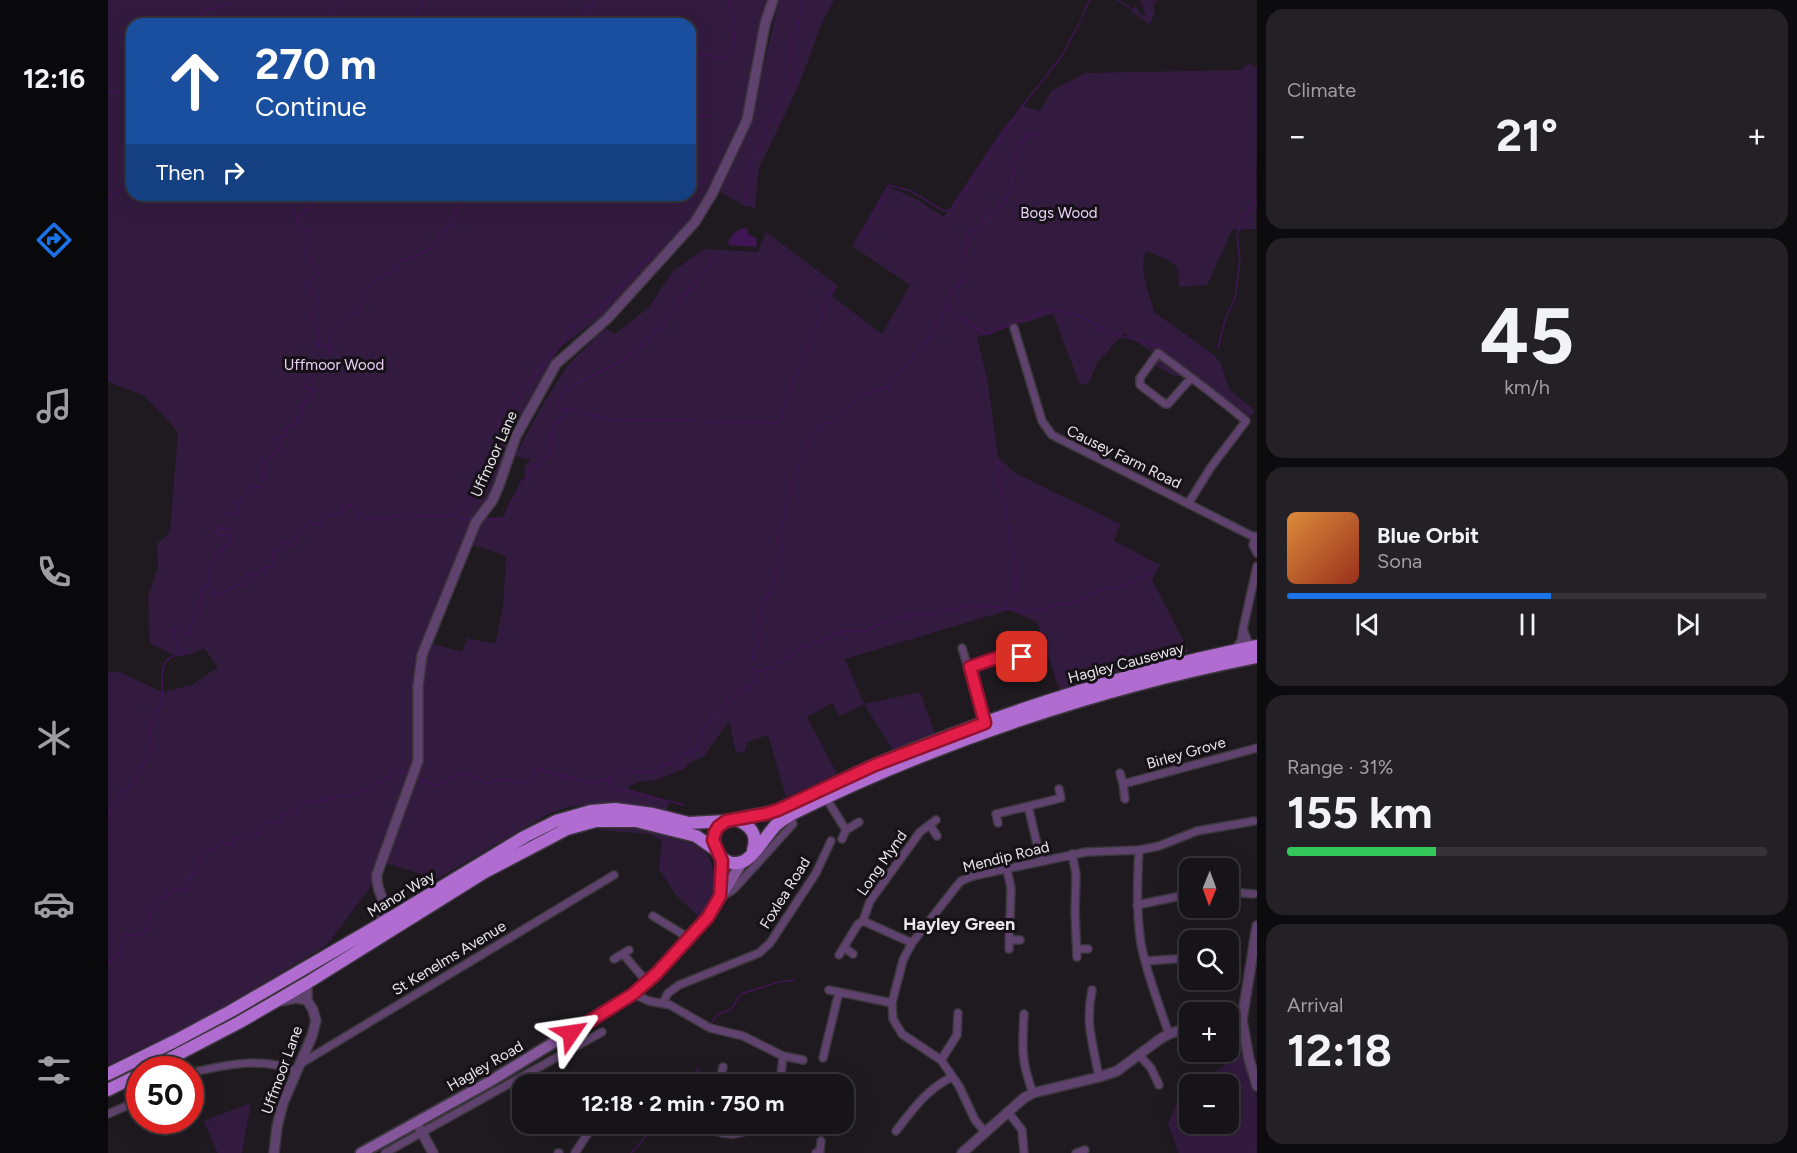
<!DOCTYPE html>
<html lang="en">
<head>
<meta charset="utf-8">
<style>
	:root { --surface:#161418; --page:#232125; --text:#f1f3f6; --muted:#9e9ea2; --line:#353337; --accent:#1a73e8 }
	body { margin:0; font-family:Figtree,sans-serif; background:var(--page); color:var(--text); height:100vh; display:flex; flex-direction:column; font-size:22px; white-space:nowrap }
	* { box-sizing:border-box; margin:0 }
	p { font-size:20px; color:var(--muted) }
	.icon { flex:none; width:33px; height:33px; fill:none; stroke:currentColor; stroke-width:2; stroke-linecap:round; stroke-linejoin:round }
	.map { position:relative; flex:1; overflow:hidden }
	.drawer { display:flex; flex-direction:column; gap:9px; padding:9px; background:#0c0b0d; width:540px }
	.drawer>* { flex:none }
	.top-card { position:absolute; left:18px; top:18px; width:570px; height:183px; border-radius:18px; box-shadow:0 6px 24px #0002,0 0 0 2px var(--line); background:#1a4fa0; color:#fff; overflow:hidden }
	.needle { width:39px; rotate:181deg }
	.tools { position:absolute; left:1071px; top:858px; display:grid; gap:12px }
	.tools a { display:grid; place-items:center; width:60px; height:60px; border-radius:12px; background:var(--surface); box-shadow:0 6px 24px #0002,0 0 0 2px var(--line); font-size:30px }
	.speed { position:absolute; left:18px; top:1056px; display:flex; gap:12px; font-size:30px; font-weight:700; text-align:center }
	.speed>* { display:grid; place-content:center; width:78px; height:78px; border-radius:50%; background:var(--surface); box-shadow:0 6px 24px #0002,0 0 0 2px var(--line); line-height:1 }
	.speed .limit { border:9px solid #d22; background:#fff; color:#111 }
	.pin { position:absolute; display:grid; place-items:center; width:51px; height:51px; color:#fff; margin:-26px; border-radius:12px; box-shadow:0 3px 9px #0006 }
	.me { position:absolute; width:66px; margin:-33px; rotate:58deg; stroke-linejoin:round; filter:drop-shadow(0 0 4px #0008) }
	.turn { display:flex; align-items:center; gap:21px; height:126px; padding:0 30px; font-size:27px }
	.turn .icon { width:78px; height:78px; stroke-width:2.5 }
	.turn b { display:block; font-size:42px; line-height:51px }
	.then { display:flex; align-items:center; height:57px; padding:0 30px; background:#0003; gap:12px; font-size:22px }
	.big { font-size:45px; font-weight:700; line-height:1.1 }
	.drawer .tile { flex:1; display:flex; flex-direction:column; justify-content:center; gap:9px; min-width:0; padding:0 21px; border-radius:18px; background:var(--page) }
	.drawer .dial { align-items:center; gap:0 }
	.dial b { font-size:78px; line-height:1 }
	.song { display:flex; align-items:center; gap:18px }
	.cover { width:72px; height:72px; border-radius:9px; background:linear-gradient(135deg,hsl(30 70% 55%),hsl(10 70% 35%)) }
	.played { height:6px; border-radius:3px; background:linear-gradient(90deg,var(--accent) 55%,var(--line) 55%) }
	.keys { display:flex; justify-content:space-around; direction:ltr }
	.heat { display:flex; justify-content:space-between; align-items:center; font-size:33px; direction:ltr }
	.charge { height:9px; border-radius:4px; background:linear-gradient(90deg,#34c759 31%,var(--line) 0) }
	.trip { position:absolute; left:404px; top:1074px; width:342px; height:60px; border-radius:18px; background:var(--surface); box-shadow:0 6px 24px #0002,0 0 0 2px var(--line); font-weight:700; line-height:60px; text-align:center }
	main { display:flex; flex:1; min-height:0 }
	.tabs { display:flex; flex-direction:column; width:108px; justify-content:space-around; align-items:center; background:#09080a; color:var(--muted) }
	.tabs .icon { width:42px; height:42px }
	.tabs .active { color:var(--accent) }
	.tabs b { font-size:27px; color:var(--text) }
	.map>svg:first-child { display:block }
	.green { fill:#331b3f; fill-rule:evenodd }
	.water { fill:#401553 }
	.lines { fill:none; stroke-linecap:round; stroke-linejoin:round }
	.stream { stroke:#401553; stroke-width:1.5 }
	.minor-casing { stroke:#3b373d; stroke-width:10 }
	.tertiary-casing { stroke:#3b373d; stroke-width:12 }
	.secondary-casing { stroke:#3b373d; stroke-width:14 }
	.trunk-casing { stroke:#3b373d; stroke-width:15 }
	.minor { stroke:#5f426d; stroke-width:7 }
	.tertiary { stroke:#5f426d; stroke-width:9 }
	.secondary { stroke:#85569b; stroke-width:10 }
	.trunk { stroke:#b06cd0; stroke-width:12 }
	.route-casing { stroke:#92132f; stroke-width:15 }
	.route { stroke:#e11d48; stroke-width:10 }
	.labels { text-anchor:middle; stroke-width:6; stroke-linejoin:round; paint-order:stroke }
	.park-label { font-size:15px; fill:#ead2f7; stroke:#151117 }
	.street-label { font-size:15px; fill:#eae7ec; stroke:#151117 }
	.quarter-label { font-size:18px; font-weight:bold; fill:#eae7ec; stroke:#151117 }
</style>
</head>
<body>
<main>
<nav class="tabs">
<b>12:16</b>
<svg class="icon active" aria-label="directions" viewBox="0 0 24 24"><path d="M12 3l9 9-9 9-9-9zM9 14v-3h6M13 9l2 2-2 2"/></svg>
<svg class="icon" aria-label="music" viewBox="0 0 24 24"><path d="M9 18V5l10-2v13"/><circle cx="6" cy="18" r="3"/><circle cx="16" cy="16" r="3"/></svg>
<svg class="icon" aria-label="phone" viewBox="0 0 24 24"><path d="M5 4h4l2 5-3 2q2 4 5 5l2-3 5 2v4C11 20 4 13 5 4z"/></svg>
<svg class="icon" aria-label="climate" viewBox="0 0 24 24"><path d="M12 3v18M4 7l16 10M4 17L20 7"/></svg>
<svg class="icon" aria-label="car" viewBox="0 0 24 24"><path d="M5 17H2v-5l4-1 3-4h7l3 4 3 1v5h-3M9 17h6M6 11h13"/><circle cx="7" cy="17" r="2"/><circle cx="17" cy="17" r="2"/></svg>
<svg class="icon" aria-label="filters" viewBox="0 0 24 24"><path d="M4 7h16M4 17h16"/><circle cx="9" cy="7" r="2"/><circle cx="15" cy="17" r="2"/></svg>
</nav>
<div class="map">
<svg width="1149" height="1153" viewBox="0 0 1149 1153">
	<rect width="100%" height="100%" fill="#1e1a20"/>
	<path class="green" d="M0,0H660L648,42L635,120L603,190L573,234L507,306L450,349L400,444L381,499L362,524L311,655L308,754L261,889L219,945L92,1021L0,1065V672H11L55,692L84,685L110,667L96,648C72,662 64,654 42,643L40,597L50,567L49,544L62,532L70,432L37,396L0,382ZM24,24H582V195H24Z
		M671,0H726L713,25L691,85L651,168L647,208L637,206L612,192L642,125Z
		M1030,0L1027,4L1032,14L1038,16L1032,0H1050L1045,5L1047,11L1042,25L1024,12Z
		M1141,63L1149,68L1148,229L1124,230L1099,285L1071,287L1070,268L1062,261L1038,251C1030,272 1042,292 1046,312L1106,355L1113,364L1121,389L1147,411L1140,418L1089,376H1067L1048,366L1046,354L1016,333L990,362L980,384H973L970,380L945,314L869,337L880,383L890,457L907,473L1012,524L1006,541L1052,565L1044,580L1081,651L952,691L929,622L901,610L737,659L756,704L812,692L827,734L785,750L756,704L732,716L724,703L699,717L729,774L678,797L660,735L639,742L637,751L628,753L621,721L595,757L583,762L576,769L549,780L530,782L521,786V789L562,801L558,812L522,803L463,806L440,814L329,879L277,863L306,790L316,750L313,706L317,659L322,643L354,652L359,638L387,644L395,607L398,556L362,544L375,517L396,518L401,503L417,479L416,467L423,460L407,456L431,411L459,366L497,328L507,334L541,307L564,272L596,249L650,252L658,232L730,286L724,296L774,334L802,285L744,246L779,186L806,198L836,217L891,134L914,106L932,111L943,91L978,73L1133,70Z
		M526,828C541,830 582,840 594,849C601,855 607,869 607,878C607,892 598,906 592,918L568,895L551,869L554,840L541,834L487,830Z
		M1135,1052L1149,1099V1153H1071L1060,1124L1070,1100L1081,1091L1082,1124H1120V1084H1090Z
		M143,1103L134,1153H110L95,1121Z"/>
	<path class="water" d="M635,228L640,229V234L648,238L649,244L647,247L621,245L620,241C624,235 628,230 635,228Z"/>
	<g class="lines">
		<path class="stream" d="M1010,0L1025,10
			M974,18L981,0
			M78,24C95,3 110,12 127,0
			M214,24L234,0
			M299,24L307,16L315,0
			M464,24C472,16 479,10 487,3L485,0
			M582,51L615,59L624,54L627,41L622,0
			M0,93L21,89
			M582,114L601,117
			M582,178L599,184
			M177,195L185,213L190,217L191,229L198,230L197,237L200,247L197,252L210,273L198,284L209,299L208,308L202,313L212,336L210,346L223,345V353L216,356
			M0,199L24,180
			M637,206C642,191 636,178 642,161C645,155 650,152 653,146C658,137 658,125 663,116C670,100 683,89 686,72C687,62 682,54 682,45C682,39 686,37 688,32C692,25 689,20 694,11L692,0
			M192,217L207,198L220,195
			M755,236L781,185L803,191L834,210L839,211L844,209L915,105L954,56L972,22
			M838,307L853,319L879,335L890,329L940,310L970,315L1002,333L1065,350
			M223,345C223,319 240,321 253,305C256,301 256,296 258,292C264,279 276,275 288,270L292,261C307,257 319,253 330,241C343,227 345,205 363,195
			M1110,348L1117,320L1127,298L1132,260L1129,236L1135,218L1149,201
			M456,409L463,408L470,410
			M474,412L498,419L589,421
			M595,421L670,423L679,395L725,289
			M889,461L909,579L908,591L895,607
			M380,470L387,450L392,412L412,394L468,325L477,317L489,312L550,247
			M343,515L364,521
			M375,520L396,518L414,481L423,475V468C431,466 441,456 443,448C446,440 442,431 448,424C451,420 457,418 456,412C456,409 452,407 450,405C452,382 489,376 507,365C540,345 560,315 584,286C593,276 602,266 610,254
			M102,583L104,581L100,568L123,538L121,534L114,536L108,533L111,527L120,531L119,513L131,514L128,506L144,488L153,487L155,474L153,463C161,459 165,453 173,449L167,439L179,435L178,428L191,423L187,417L194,412L195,405L206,390L197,388L210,364
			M649,672L664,668L688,650L718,639L726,634L739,631L754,632L769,625L811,613L820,616L857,606L868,605L917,611L933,610L949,605L966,603L990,591L1015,586L1043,573
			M311,776L313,781C341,792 333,776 355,774C363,773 371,780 379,783L387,780L423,782L430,769L484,784L505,776H521L522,771L547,773L556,764L569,763L575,754L586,751C589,745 591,739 593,733C596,727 620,700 626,696C633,690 643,686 650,680L643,665L645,653L651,641L649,627L667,574L676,555L670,540C675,529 675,519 678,508C686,479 692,449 712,425L722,423L734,414L752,395L778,388L817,343L837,309L842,296L856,277L855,258L859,238L897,201L903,190L906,155L919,135H931
			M499,778L507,790L523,792L576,805
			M0,816C3,807 11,801 17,793C28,778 37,764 44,747C32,727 54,714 55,698C55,685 51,671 59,660C63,655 70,655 76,654L67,641L64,630L68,627L80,635L82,633L86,616H90V609L95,599L94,587L102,583L105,594L111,596L119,590L137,583L141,574L147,577L158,568L168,566L164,553L172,549L176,542L183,545L192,532L203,522L213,526L216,513L227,516L233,514L238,505H243L255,517L269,520L288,516L297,518L312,515L333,517L343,515L358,504L379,479
			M0,836V838
			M101,851L114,842L120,845L124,843L127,839L140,836L142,833L147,836L151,834L152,825L158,821L172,823L175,815L189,812L193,802C218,801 240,797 262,788C275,782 285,768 300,773
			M0,962L13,954L16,934L31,936L39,927L41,909L49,906V900L57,897L64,889L78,891L81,881L80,878C93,869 88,859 97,852
			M604,1022L610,1014L624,1009L632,994L671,982L686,980
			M579,1084L591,1068
			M523,1153L540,1134L542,1124"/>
		<defs>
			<path id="minor" d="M906,328L934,421L944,435L1146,537
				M1080,504L1103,467L1138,421C1110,397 1080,375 1050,353L1032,378V385L1057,404H1060L1083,378
				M1147,536L1145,545L1149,553
				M1135,629L1149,566
				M854,648L877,723
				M1127,649L1133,641L1135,629L1140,642L1146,646
				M862,667L894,656H914
				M1012,773L1015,784
				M718,798L738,830L751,822
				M1017,799L1015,784L1149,748
				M920,806L933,861
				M890,823L888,814L953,798L951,789
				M822,825L829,836
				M734,839L738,830
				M1031,850C1029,882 1028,913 1033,944C1039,975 1051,1005 1061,1034
				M964,854L968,874L967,912L969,957
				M899,870L903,888L901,949
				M1120,892L1146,894
				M615,896L626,889L685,824L682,815
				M1029,905L1082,894
				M545,916L581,938
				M901,940H912
				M804,943L755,921L762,901L812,832L828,820
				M736,947L745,954
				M969,949H980
				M515,954L539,982
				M731,955L750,924L755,921
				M1120,956H1122
				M506,959L521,950
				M1037,961L1082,958
				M721,990L784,1003
				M984,990C977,1024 985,1044 991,1077
				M525,994L541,1001L562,1005L602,1028L635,1036L675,1056L672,1084
				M555,1003L560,993L571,985L651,953L662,943L708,873L723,841
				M916,1014C914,1048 913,1061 925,1093
				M1031,1055L1043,1068L1051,1085
				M675,1056L695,1060
				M715,1058L731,992
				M833,1060L849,1035L850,1013
				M192,1064L506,875
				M82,1073C116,1065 155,1056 188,1071
				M529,1079L531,1084
				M611,1084L615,1067
				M900,1112L914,1130L916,1153
				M0,1114L32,1100
				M594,1124C614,1137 631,1138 651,1124
				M788,1131C805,1109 819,1089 844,1077
				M878,1133L867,1120L851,1086L833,1060L794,1034L785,1019L784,1003L795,960L804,943L847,888L853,881L865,876L978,852L1031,850L1051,846L1089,831L1146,821
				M277,1153L494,1032
				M450,1153H451
				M467,1153L486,1124
				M708,1153L712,1151L713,1141
				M968,1153L977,1150"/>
			<path id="tertiary" d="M271,924C284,898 267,898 269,874L310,761V686L314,655L368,522L384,501L390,488L408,436L448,364L500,318L587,222L604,194L639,120L657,24L665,0
				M1149,926L1134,1020L1141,1059L1149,1086
				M172,1001L188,998L199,1000
				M1120,1020H1134
				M308,1122L325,1153
				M166,1153L169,1127L175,1103L204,1036L208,1021L205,1010L199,1000V983
				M854,1153L916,1098L925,1093L991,1077L1009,1071L1052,1039L1061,1034L1082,1027"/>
			<path id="secondary" d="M612,856L614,870L612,896
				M253,1153L381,1082L525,994L548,974L600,917L635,861"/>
			<path id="trunk" d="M1149,646C1019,672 892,713 769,764C736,778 703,796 670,810C657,815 623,818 615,823C594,837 613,872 636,861C646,856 659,835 667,826C672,821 677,818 682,815C826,743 992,688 1149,657
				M629,820C643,826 650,835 645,850
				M40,1070L132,1022L199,983L377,872L459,829L488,821H528L588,836L608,850
				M0,1074L67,1041L123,1011L271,925L416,837L448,821L483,811L507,809L545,814L581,823L618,821
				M0,1090L32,1074"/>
		</defs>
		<use href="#minor" class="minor-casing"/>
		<use href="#tertiary" class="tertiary-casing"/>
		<use href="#secondary" class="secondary-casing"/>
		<use href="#trunk" class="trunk-casing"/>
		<use href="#minor" class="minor"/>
		<use href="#tertiary" class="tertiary"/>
		<use href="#secondary" class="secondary"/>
		<use href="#trunk" class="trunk"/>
	</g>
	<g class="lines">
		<defs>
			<path id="route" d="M463,1033L525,994L548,974L600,917L612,896L614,861L605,840L607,832L610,827L618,821L657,814L670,810L767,765L877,723L862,667L894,656L914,657"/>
		</defs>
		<use href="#route" class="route-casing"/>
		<use href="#route" class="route"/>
	</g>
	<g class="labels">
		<g class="park-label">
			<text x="951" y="218">Bogs Wood</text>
			<text x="226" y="370">Uffmoor Wood</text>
		</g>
		<g class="street-label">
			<text transform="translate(386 454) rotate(-66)" y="5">Uffmoor Lane</text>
			<text transform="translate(1016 457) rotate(26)" y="5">Causey Farm Road</text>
			<text transform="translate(1018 663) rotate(-15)" y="5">Hagley Causeway</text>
			<text transform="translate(1078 753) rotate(-16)" y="5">Birley Grove</text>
			<text transform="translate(898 857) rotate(-14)" y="5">Mendip Road</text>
			<text transform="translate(774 863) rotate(-55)" y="5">Long Mynd</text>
			<text transform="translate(677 893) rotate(-58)" y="5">Foxlea Road</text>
			<text transform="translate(293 894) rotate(-31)" y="5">Manor Way</text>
			<text transform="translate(341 958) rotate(-31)" y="5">St Kenelms Avenue</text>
			<text transform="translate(377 1066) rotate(-30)" y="5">Hagley Road</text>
			<text transform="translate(174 1070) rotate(-70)" y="5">Uffmoor Lane</text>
		</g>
		<g class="quarter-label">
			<text x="851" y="930">Hayley Green</text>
		</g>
	</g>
</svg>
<div class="tools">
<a><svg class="needle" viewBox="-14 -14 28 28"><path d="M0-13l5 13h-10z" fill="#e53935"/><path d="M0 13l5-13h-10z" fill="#9e9ea2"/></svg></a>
<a><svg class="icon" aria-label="search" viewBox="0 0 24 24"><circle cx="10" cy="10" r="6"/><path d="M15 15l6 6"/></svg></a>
<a>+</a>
<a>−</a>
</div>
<div class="speed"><div class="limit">50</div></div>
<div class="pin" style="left:914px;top:657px;background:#d93025"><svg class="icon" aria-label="arrive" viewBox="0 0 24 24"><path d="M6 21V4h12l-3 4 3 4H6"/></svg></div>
<svg class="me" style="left:463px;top:1033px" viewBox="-20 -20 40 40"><path d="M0-17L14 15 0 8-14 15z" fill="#e11d48" stroke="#fff" stroke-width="4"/></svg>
<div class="trip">12:18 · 2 min · 750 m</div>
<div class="top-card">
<div class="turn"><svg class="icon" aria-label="ahead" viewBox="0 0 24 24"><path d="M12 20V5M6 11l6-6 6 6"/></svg><div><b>270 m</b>Continue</div></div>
<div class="then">Then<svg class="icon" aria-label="right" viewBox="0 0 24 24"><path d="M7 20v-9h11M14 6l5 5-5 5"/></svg></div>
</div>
</div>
<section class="drawer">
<div class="tile"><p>Climate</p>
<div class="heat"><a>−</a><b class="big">21°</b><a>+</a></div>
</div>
<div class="tile dial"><b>45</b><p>km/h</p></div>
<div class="tile">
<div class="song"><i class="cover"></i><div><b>Blue Orbit</b><p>Sona</p></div></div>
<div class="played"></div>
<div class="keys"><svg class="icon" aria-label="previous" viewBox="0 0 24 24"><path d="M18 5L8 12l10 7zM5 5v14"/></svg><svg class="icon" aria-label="pause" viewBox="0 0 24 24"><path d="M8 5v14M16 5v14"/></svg><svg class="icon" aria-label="next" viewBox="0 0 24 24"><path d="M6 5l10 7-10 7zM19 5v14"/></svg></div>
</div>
<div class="tile"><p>Range · 31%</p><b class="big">155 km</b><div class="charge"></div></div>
<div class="tile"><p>Arrival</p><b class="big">12:18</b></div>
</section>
</main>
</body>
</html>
